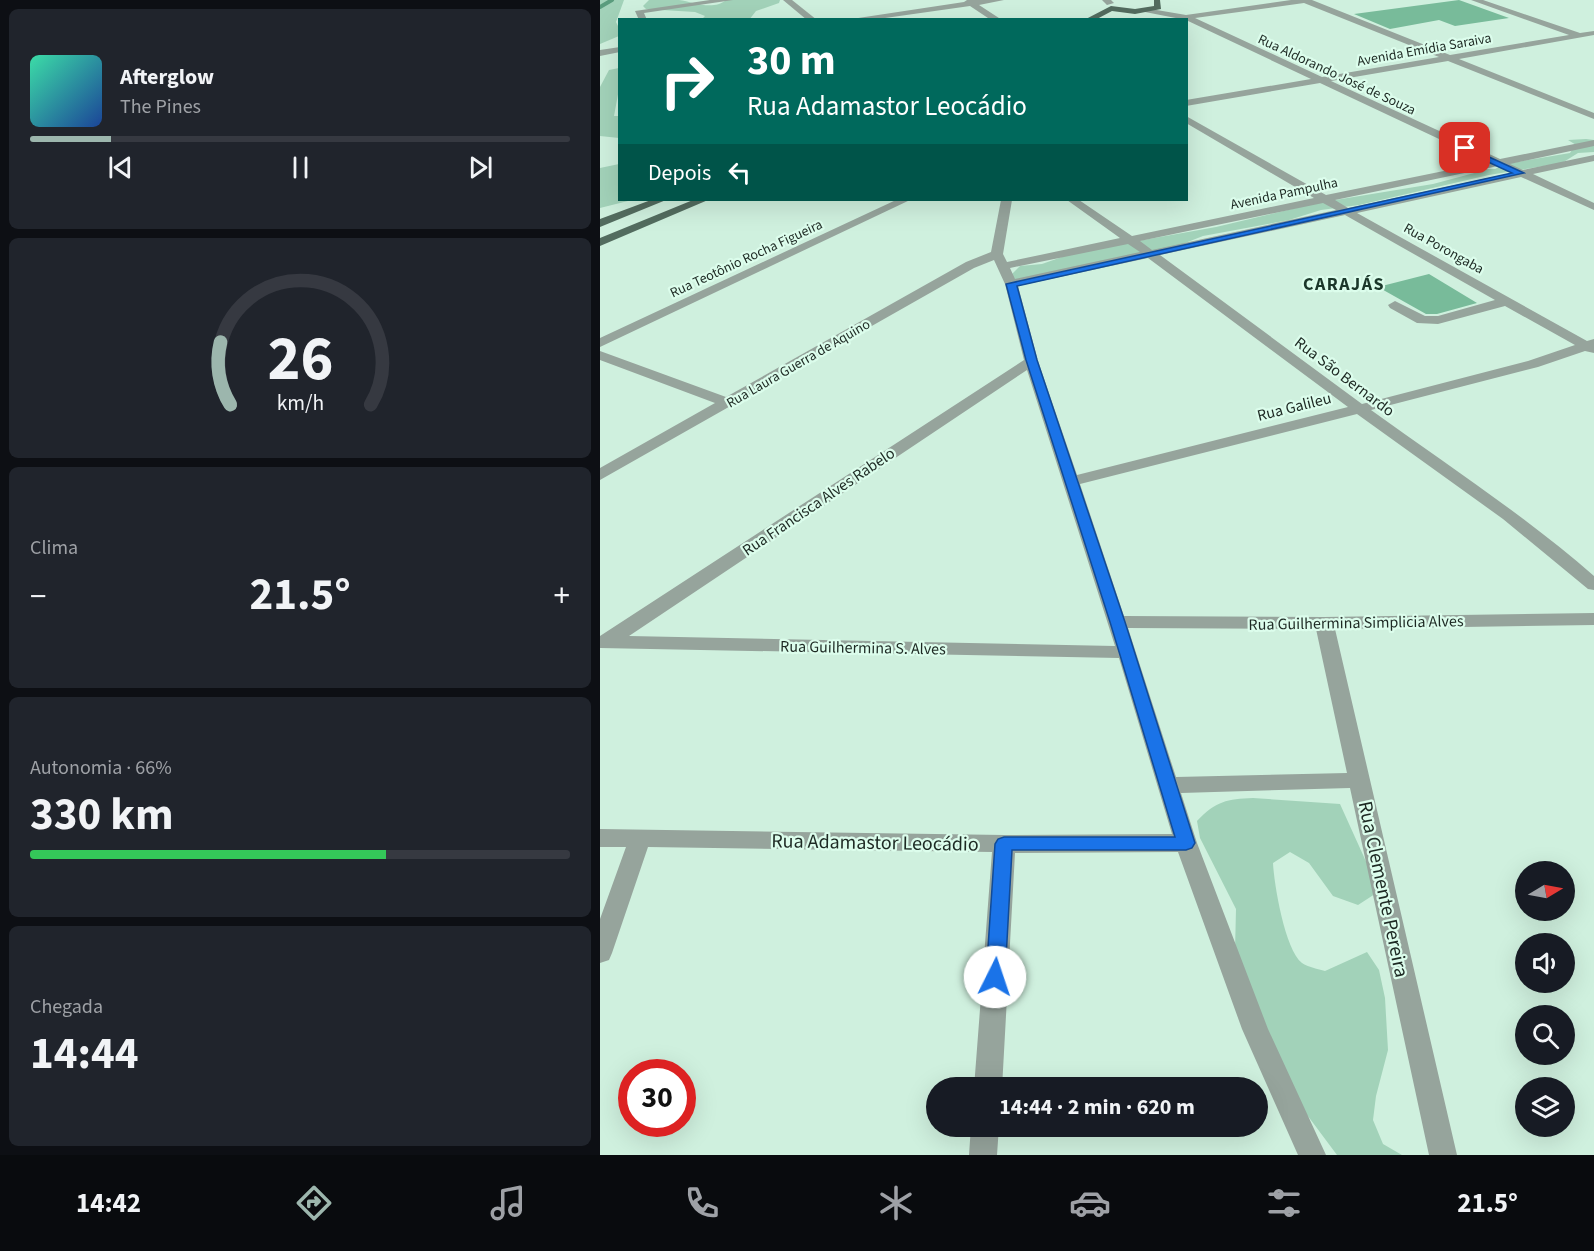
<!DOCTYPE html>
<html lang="pt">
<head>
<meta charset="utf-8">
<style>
	:root { --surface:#171b24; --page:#20242c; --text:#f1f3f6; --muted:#9ea1a6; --line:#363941; --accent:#9cb6ad }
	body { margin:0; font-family:"Source Sans 3",sans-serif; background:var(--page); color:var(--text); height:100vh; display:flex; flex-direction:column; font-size:22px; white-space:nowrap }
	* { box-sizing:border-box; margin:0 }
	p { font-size:20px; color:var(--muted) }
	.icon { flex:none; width:33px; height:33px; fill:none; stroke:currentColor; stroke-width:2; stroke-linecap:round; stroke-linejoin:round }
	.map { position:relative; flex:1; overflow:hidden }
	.side { display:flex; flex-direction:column; gap:9px; padding:9px; background:#0d0f14; width:600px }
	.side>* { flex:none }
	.top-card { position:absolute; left:18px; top:18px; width:570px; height:183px; border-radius:0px; box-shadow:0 6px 24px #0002; background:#00695c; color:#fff; overflow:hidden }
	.needle { width:39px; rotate:80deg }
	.controls { position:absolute; left:915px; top:861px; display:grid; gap:12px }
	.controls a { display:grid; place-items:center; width:60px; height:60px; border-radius:50%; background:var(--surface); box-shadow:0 6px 24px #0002; font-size:30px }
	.speed { position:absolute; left:18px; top:1059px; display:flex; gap:12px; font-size:30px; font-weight:700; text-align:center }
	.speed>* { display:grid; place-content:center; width:78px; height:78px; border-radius:50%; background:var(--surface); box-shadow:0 6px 24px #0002; line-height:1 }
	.speed .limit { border:9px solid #d22; background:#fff; color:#111 }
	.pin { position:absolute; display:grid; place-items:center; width:51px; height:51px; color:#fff; margin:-26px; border-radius:12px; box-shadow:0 3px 9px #0006 }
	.me { position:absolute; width:66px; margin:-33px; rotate:4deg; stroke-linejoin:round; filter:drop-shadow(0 0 4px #0008) }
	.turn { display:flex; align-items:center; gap:21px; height:126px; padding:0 30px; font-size:27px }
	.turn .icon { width:78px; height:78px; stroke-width:2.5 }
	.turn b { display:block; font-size:42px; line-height:51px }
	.then { display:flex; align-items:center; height:57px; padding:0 30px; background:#0003; gap:12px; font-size:22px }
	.big { font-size:45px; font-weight:700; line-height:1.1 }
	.side .widget { flex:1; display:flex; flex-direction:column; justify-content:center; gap:9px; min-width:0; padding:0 21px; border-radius:9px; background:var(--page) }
	.side .dial { align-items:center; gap:0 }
	.dial svg { height:156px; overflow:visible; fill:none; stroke:var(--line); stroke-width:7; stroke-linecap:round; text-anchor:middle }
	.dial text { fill:var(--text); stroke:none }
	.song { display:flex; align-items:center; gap:18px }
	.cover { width:72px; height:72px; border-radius:9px; background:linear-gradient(135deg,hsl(160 70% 55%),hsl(220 70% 35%)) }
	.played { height:6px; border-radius:3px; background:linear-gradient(90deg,var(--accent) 15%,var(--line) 15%) }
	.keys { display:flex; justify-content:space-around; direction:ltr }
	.heat { display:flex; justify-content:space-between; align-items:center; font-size:33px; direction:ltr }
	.charge { height:9px; border-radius:4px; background:linear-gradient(90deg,#34c759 66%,var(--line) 0) }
	.trip { position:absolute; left:326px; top:1077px; width:342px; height:60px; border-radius:30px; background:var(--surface); box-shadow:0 6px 24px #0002; font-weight:700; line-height:60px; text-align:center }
	.tab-bar { display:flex; height:96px; justify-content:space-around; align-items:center; background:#090b0e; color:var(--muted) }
	.tab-bar .icon { width:42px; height:42px }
	.tab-bar .selected { color:var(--accent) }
	.tab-bar b { font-size:27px; color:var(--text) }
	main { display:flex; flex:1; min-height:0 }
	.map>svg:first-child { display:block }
	.green { fill:#a2d2b9 }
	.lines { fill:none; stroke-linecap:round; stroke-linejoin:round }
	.stream { stroke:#5a9c7d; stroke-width:4 }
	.building { fill:#78bb9a }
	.minor { fill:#96a49c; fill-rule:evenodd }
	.major { fill:#536c5f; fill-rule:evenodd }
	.route { fill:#1a73e8; stroke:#114b97; stroke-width:1.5 }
	.labels { text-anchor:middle; stroke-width:4.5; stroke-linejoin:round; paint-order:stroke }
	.far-street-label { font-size:14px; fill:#1d2923; stroke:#dcfdec }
	.street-label { font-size:16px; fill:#1d2923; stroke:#dcfdec }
	.far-district-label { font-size:18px; font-weight:bold; letter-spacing:1.5px; fill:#1b372a; stroke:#dcfdec }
	.near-street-label { font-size:20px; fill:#1d2923; stroke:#dcfdec }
</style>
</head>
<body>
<main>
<section class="side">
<div class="widget">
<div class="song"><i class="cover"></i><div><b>Afterglow</b><p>The Pines</p></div></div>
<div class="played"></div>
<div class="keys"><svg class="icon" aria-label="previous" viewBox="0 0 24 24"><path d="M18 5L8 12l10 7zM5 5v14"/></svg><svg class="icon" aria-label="pause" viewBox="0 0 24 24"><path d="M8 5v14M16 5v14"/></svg><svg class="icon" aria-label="next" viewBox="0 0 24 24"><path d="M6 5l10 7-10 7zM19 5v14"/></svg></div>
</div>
<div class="widget dial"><svg viewBox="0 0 100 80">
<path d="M14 69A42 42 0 1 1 86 69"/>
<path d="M14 69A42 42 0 0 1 9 37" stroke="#9cb6ad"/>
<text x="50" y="56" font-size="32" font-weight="700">26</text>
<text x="50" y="72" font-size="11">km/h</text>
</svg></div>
<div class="widget"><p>Clima</p>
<div class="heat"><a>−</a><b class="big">21.5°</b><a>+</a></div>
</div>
<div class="widget"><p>Autonomia · 66%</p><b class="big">330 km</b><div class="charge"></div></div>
<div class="widget"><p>Chegada</p><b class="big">14:44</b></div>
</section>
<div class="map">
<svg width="994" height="1155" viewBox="0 0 994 1155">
	<rect width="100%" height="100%" fill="#cff0de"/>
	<path class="green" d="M0,0H24L16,22L19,28V36L0,44Z
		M49,0C59,0 70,0 79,0C93,2 113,11 126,0H180L179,3L156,11L149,20L92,19H102L105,16L95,12L46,9L43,6Z
		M19,68V89L14,116H19V138L0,136V87L9,70Z
		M986,139L994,140V152L978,153L962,163L889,175L759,205L721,210L689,220L603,236L580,245L422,280L412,279L410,276L420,266L442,264L476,252L616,227L717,203L833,184L878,172L881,169H895L905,164L970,153L973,148H981L968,140Z
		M19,164L20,200H32L0,208V168Z
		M653,798L740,804L773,877L775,894L758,905L733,896L709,863L690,852L673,863C674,884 685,950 702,963C708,967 718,969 725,971L767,952L779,970L785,998L788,1050L776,1096L773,1120L783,1144L802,1155H737L690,1092L635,951L636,909L600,838L597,821C616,801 627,799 653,798Z"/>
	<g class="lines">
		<path class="stream" d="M0,7L12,0"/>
	</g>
	<path class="building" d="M859,0L909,18L855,26L839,20L790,29L754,14Z
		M829,274L877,303L837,314H826L778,287Z"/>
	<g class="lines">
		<path class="minor" d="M110,0H133L44,13L47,20H39L35,11Z
			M183,0H192L217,20H207Z
			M367,0H404L379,5L402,20H391L370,6L271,20H245L364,2Z
			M502,0H511L514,3L507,5Z
			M691,0H712L850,55L969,35L871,0H883L980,33L994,31V35L859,59L994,113V119L848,61L731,81L900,159L994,140V146L910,164L923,170L994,155V161L933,174L994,203V210L921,177L757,213L987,341L994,339V353L985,351L938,367L771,410C846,464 924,515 994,576V590L988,589L903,519L757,414L480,484L524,616L724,617L994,613V625L735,629L857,1155H829L750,788L581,793L597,843L668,1029L726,1155H698L642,1029L578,852L415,853L402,1088H374L392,852L48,847L12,953L9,960L0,963V919L26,847H0V829L404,835L572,834L519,658L0,648V636L424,360L405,284L394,260L374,268L0,480V468L115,403L0,360V351L126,397L366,262L391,252L401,200H412L403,254L407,262L520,238L467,200H479L532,236L714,198L586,123V116L726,195L888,162L720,83L586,106V100L711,79L586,20L545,12V8L586,15ZM704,3L839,57L722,77L595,18ZM898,166L911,173L748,208L735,200ZM723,203L736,210L552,250L540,241ZM745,215L895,300L838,316H825L795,301L788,305L790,308L817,323L838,324L905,306L975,345L928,361L762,404L560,255ZM528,244L540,252L415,279L410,268ZM548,258L748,407L477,475L438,361L418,286ZM427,370L515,646L29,636ZM528,628L716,629L747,773L576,777Z
			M20,47V52L0,56V50Z
			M296,200H310L0,347V338Z
			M371,1126H399L397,1155H369Z"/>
		<path class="major" d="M554,0H560L561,9L535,14L512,11L495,20H484L511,6L535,9L554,6Z
			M51,200H66L0,227V219Z
			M93,200H108L0,246V238Z"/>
	</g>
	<path class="route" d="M865,146L924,173L417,286L437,360L525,622L595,843L592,848L586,850H412L405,977L402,982L395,985L389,982L386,977L395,844L398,839L404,837H575L510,622L426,360L406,284L912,173L862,150V147Z"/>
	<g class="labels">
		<g class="far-street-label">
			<text transform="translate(824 49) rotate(-10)" y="5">Avenida Emídia Saraiva</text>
			<text transform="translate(737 74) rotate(25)" y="5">Rua Aldorando José de Souza</text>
			<text transform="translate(684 193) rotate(-12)" y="5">Avenida Pampulha</text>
			<text transform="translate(844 248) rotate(29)" y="5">Rua Porongaba</text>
			<text transform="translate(146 258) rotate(-25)" y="5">Rua Teotônio Rocha Figueira</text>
			<text transform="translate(198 363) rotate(-30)" y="5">Rua Laura Guerra de Aquino</text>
		</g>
		<g class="street-label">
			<text transform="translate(745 376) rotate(37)" y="6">Rua São Bernardo</text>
			<text transform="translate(694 406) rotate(-14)" y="6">Rua Galileu</text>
			<text transform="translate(218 501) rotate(-34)" y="6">Rua Francisca Alves Rabelo</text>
			<text transform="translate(756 622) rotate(-1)" y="6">Rua Guilhermina Simplicia Alves</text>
			<text transform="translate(263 647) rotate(1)" y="6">Rua Guilhermina S. Alves</text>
		</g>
		<g class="far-district-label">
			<text x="744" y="290">CARAJÁS</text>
		</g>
		<g class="near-street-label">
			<text transform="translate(275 842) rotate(1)" y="7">Rua Adamastor Leocádio</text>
			<text transform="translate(784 889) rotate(78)" y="7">Rua Clemente Pereira</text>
		</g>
	</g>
</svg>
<div class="controls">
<a><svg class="needle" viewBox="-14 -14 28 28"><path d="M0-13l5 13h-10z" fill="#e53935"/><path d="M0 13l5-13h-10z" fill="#9ea1a6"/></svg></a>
<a><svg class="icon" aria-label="sound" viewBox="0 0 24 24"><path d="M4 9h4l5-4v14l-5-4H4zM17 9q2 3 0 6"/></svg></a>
<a><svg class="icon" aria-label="search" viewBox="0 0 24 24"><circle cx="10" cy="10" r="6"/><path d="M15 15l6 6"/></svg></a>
<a><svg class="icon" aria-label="layers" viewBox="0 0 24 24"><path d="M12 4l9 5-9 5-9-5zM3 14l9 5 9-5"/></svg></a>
</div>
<div class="speed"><div class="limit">30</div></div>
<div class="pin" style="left:865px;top:148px;background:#d93025"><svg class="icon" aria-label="arrive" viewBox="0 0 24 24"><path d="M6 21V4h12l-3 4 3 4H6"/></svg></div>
<svg class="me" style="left:395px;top:977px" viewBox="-20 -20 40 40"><circle r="19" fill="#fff"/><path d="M0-13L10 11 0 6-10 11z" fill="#1a73e8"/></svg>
<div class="trip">14:44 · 2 min · 620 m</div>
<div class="top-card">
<div class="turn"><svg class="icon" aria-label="right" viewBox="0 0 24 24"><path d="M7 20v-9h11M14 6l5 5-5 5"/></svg><div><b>30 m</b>Rua Adamastor Leocádio</div></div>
<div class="then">Depois<svg class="icon" aria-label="left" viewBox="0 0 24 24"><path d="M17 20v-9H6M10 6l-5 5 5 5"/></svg></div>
</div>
</div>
</main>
<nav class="tab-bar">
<b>14:42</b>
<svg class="icon selected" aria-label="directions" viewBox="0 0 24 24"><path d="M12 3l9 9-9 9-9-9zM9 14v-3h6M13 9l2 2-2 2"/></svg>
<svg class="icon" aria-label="music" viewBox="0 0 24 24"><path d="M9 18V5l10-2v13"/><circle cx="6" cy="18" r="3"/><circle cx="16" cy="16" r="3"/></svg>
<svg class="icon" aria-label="phone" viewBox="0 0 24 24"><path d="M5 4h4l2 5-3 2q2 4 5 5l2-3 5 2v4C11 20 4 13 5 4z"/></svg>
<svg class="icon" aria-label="climate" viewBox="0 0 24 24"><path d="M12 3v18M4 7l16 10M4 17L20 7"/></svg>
<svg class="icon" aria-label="car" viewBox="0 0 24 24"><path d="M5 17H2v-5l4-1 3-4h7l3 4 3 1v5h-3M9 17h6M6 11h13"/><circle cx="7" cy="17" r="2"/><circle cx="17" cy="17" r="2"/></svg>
<svg class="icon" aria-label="filters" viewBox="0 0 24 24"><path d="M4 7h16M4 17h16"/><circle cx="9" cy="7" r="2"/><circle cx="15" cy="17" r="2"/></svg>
<b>21.5°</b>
</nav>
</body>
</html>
